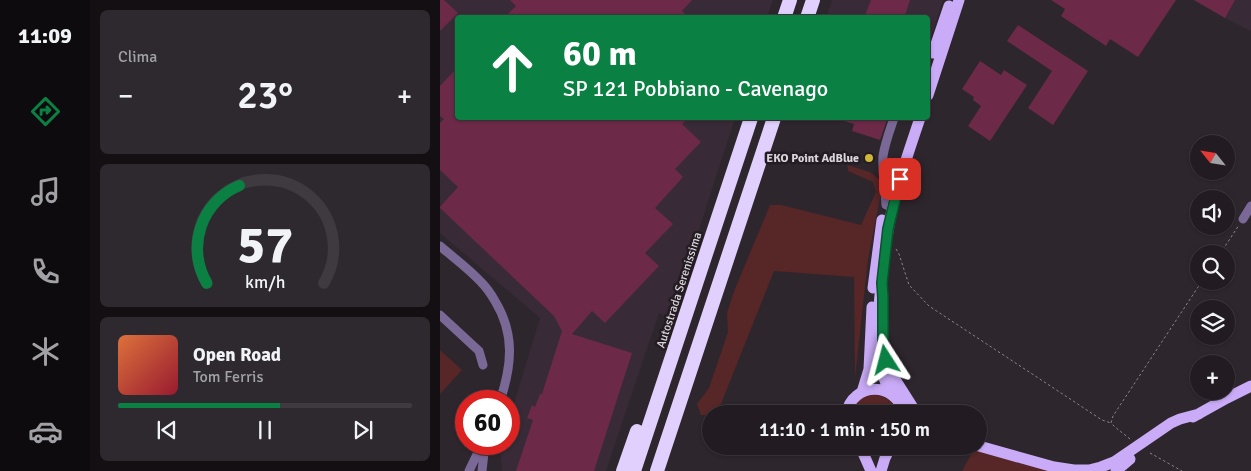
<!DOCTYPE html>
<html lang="it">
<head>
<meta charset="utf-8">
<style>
	:root { --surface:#221c22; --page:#2e292f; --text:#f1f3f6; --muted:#a2a1a5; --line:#3f3a40; --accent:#0b8043 }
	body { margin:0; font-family:Signika,sans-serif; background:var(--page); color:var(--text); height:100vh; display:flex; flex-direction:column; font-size:19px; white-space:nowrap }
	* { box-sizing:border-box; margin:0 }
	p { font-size:16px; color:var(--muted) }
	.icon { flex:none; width:28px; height:28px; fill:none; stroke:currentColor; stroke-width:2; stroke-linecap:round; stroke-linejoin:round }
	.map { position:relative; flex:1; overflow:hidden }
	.panel { display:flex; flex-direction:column; gap:10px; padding:10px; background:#130f13; width:350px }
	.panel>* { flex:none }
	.hud { position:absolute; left:15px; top:15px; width:475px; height:105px; border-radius:5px; box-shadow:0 1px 4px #0004,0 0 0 1px var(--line); background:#0b8043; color:#fff; overflow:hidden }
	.needle { width:32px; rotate:300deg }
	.tools { position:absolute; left:750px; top:135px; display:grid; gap:10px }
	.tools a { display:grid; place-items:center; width:45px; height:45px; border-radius:50%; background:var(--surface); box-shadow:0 1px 4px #0004,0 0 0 1px var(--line); font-size:25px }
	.speed { position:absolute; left:15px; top:390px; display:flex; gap:10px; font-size:25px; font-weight:700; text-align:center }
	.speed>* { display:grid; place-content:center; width:65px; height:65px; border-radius:50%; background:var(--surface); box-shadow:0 1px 4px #0004,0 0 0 1px var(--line); line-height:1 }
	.speed .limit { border:8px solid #d22; background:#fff; color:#111 }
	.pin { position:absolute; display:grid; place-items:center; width:42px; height:42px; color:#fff; margin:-21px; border-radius:10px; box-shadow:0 2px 8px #0006 }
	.me { position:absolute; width:55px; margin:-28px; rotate:351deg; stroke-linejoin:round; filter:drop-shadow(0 0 4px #0008) }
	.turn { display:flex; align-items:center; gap:18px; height:105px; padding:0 25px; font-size:22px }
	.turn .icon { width:65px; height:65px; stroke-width:2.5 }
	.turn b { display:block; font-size:35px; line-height:42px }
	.big { font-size:38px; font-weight:600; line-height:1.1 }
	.panel .tile { flex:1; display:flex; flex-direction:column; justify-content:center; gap:8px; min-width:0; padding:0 18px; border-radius:8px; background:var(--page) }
	.panel .dial { align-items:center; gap:0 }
	.dial svg { height:130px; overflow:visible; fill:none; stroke:var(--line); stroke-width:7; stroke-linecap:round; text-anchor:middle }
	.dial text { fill:var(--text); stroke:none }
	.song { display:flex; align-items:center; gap:15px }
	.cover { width:60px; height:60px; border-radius:8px; background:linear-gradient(135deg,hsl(20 70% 55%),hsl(350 70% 35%)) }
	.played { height:5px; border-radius:2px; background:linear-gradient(90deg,var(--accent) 55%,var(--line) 55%) }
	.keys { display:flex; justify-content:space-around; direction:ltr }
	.heat { display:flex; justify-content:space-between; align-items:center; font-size:28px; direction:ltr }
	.trip { position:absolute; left:262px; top:405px; width:285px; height:50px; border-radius:25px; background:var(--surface); box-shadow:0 1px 4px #0004,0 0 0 1px var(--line); font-weight:600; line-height:50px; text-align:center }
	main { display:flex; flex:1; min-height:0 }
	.menu { display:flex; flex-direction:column; width:90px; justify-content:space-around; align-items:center; background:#0e0b0e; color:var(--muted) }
	.menu .icon { width:35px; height:35px }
	.menu .active { color:var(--accent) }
	.menu b { font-size:22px; color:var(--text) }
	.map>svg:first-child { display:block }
	.built { fill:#382b37 }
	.green { fill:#572627 }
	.building { fill:#6c2948 }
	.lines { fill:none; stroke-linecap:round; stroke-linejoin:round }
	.path { stroke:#8b858b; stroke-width:1; stroke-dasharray:2.5 2.5; stroke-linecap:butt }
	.minor { stroke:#7a6896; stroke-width:9 }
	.major { stroke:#c9abf7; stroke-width:11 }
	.highway { stroke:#e1d0fe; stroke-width:14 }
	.route-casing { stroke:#07532c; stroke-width:12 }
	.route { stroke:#0b8043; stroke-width:9 }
	.poi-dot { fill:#cfb837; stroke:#241c23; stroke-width:2 }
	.labels { text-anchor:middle; stroke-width:5; stroke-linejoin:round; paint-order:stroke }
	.poi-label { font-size:12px; font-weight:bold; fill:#dad5da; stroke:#241c23; text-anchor:end }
	.street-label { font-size:12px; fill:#dad5da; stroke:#241c23 }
</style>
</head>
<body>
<main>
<nav class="menu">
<b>11:09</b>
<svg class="icon active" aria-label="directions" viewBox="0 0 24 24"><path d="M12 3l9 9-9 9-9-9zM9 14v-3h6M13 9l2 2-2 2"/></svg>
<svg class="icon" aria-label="music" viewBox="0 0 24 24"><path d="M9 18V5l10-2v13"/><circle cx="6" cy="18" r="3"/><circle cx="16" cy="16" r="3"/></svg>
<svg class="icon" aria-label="phone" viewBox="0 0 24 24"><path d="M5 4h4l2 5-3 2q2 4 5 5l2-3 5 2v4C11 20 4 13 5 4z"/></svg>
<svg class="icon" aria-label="climate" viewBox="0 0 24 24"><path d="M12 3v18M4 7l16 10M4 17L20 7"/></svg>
<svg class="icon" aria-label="car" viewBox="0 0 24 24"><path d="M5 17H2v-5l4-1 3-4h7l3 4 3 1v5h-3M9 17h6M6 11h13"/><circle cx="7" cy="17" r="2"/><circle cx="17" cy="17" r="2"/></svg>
</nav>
<section class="panel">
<div class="tile"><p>Clima</p>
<div class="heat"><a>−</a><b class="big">23°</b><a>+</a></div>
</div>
<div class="tile dial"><svg viewBox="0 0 100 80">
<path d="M14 69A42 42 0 1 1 86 69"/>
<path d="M14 69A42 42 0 0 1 34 9" stroke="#0b8043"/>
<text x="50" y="56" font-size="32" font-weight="700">57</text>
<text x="50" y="72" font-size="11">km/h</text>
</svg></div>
<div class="tile">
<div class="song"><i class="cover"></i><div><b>Open Road</b><p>Tom Ferris</p></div></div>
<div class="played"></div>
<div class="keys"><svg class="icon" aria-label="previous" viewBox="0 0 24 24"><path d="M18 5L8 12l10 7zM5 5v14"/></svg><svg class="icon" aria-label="pause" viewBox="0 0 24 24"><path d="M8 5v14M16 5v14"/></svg><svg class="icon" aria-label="next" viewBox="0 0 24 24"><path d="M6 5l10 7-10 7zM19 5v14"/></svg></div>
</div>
</section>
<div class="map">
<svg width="811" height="471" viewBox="0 0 811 471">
	<rect width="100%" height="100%" fill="#2e262d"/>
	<path class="built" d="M0,0H333L327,17L18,18V118H295L230,319L219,313L166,471H62L60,447L61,444H69V420L100,318L0,233Z
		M392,0H503L488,46V18H386Z
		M753,0H811V31L785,18Z"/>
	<path class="green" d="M407,165L430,172L441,181L440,198L428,259L415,378L414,277L334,271L281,404L268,415H261L257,404L269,388L288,332L287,313L295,289L330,205H341L421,225L436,192L433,182L408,171Z
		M0,350L22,370L0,394Z
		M430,394C444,395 454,400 457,414H411L416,402Z
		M534,449L617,471H522Z"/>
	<path class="building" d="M0,0H4L18,13L0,31Z
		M70,0H252L242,11L250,18H64L76,6Z
		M431,0H470L464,18H424Z
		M611,0H736L698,57L670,39L666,46L621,16L625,9Z
		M754,0H795L785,18Z
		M578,25L648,71L613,125L588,108L612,71L567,41Z
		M540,61L561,75L564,70L587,85L550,141L528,126L541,106L533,100L534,97L522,89Z
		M18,67V118H248L242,124L261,142L235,169L243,177L215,208L233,224L205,253L219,266L165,323L152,311L132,334L192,353L154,471H76L93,420L87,418L92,405L95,407L100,394H102L122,331L114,316L0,208V207L18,187L0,170V123L4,119L0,116V86Z
		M397,118H441L447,120L440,140L412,131L414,124L397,119Z"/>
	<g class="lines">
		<path class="path" d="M456,249L459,254L469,285L489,306L662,420L671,423
			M780,254L799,225
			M690,439L675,427L671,423L673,416L762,281
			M710,453L742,471"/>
		<path class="minor" d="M446,205C445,189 442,172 443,156C445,143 450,130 454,118
			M803,219L811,206
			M0,246C14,258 29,269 41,282C46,287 51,294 55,301C75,334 72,365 60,401
			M0,315L39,351L43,365
			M29,471L42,444
			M42,471L45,444"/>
		<path class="major" d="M493,53L509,6
			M488,95L519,0
			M433,288L442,220
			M445,354L451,373L477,414
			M422,392L429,369L432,307
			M452,395C447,386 443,377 440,367C436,347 438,326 439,306C442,271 446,235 454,201C461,173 471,145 480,118
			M406,414C413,381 456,381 464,414
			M753,417L787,398L811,386
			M420,446L431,471
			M425,446L433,448L444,446
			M539,446L614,467L634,470H649L661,467L674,462L731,423L740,419L759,414
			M441,471L445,458L451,446
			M676,471L690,459"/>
		<path class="highway" d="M344,18L350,0
			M367,18L373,0
			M183,471L197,431
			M194,471L311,118
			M217,471L334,118"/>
	</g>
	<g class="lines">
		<defs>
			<path id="route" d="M446,360L443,340V297L442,283L448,229L460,179"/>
		</defs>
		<use href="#route" class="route-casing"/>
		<use href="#route" class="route"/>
	</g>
	<circle class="poi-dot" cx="429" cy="158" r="5"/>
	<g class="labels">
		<g class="poi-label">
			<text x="419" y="162">EKO Point AdBlue</text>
		</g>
		<g class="street-label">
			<text transform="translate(239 290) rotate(-72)" y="4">Autostrada Serenissima</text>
		</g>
	</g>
</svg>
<div class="tools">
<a><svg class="needle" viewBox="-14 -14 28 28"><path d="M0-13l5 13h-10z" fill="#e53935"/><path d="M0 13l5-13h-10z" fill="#a2a1a5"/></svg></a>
<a><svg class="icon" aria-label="sound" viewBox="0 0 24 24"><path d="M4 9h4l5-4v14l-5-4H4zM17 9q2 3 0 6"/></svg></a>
<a><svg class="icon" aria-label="search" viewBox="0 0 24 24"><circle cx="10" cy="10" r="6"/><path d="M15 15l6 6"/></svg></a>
<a><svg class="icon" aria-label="layers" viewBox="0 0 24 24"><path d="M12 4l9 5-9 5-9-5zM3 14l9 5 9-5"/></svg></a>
<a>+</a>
</div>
<div class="speed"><div class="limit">60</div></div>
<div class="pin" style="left:460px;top:179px;background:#d93025"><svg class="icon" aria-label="arrive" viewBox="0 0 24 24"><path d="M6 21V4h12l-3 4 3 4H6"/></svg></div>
<svg class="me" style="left:446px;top:360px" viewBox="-20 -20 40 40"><path d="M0-17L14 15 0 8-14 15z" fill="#0b8043" stroke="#fff" stroke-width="4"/></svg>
<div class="trip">11:10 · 1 min · 150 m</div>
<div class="hud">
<div class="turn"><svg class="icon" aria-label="ahead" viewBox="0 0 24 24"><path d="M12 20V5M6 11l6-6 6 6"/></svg><div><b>60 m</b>SP 121 Pobbiano - Cavenago</div></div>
</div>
</div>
</main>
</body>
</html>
